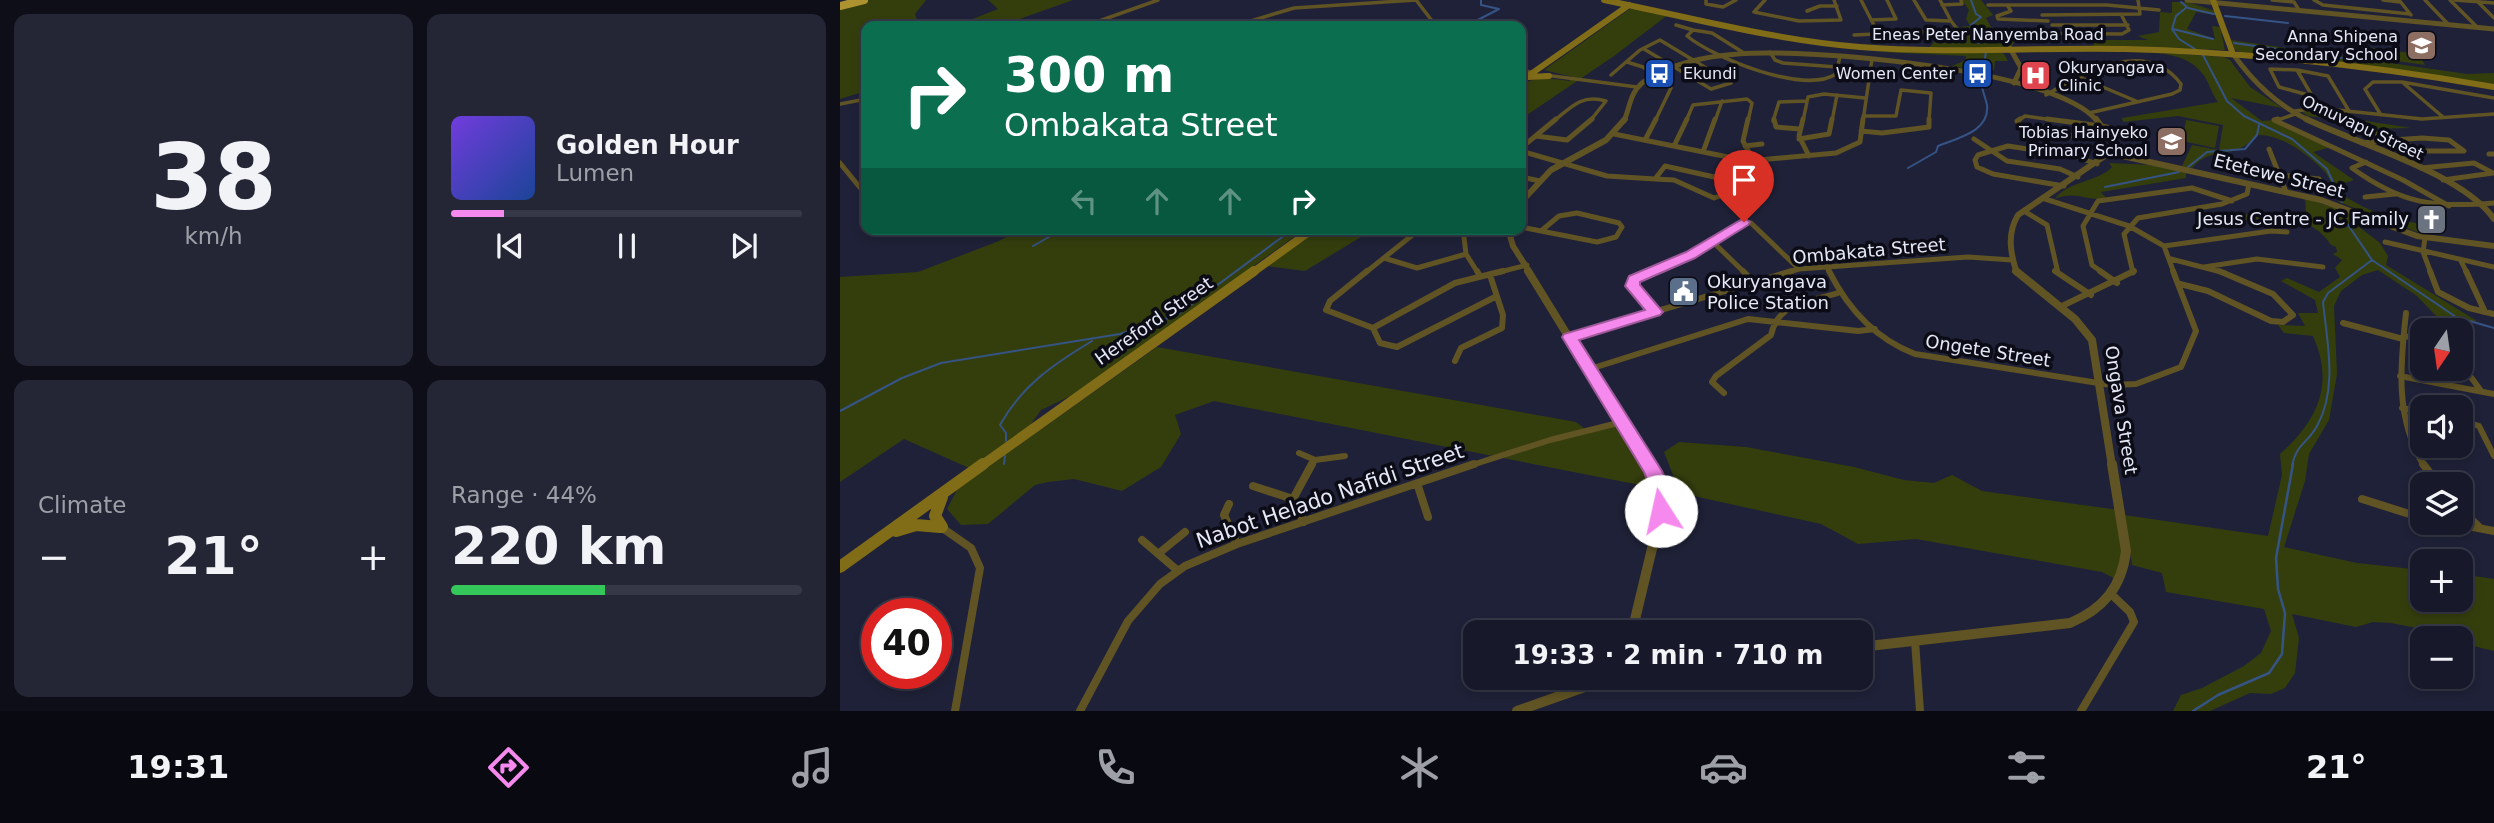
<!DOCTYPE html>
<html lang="en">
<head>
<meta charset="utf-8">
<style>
	:root { --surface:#17192a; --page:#242636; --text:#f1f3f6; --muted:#9ea0a8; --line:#363847; --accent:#f689ed }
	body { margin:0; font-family:"DejaVu Sans",sans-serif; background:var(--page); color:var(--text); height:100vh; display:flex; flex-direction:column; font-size:26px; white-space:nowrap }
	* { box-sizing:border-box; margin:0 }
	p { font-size:23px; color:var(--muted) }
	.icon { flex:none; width:38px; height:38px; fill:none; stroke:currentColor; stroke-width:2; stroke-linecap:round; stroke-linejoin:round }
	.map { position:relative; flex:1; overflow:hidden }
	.panel { display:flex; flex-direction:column; gap:14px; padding:14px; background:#0d0e17; width:840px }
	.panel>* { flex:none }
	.top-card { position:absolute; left:21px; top:21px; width:665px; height:214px; border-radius:14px; box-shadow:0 4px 10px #0003,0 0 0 2px var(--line); background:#0b6e4f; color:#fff; overflow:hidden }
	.needle { width:46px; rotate:193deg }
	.fabs { position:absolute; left:1570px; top:318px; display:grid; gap:14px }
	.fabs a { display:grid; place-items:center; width:63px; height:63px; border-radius:14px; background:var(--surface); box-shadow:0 4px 10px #0003,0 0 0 2px var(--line); font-size:35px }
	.speed { position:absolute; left:21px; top:598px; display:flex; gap:14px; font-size:35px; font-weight:700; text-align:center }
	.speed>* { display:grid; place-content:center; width:91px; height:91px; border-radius:50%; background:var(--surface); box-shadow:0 4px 10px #0003,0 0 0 2px var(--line); line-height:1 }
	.speed .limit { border:10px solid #d22; background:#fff; color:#111 }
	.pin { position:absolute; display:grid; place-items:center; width:60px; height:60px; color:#fff; margin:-72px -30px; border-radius:50% 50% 50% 0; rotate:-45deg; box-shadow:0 0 7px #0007 }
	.pin .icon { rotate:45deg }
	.me { position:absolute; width:77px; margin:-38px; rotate:350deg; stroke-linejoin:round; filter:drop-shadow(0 0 5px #0008) }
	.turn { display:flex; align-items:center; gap:24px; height:147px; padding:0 28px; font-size:32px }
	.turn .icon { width:91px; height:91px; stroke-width:2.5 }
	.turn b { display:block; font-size:49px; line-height:60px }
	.lanes { display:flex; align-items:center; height:66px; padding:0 28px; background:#0003; justify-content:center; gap:35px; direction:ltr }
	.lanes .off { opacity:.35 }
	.big { font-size:52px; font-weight:600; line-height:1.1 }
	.panel .card { flex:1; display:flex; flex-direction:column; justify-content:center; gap:10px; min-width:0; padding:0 24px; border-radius:14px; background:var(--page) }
	.panel .dial { align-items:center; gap:0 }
	.dial b { font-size:91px; line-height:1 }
	.song { display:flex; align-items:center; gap:21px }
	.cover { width:84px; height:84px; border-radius:10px; background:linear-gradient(135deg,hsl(260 70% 55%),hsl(220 70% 35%)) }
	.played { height:7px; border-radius:4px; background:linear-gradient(90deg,var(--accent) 15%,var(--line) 15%) }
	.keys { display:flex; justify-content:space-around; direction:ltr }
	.heat { display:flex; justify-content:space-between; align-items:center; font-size:38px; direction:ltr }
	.charge { height:10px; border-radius:5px; background:linear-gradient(90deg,#34c759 44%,var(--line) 0) }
	.panel .tiles { flex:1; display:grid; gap:14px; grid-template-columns:repeat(2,1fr) }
	.trip { position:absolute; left:623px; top:620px; width:410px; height:70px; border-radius:14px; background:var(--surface); box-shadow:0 4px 10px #0003,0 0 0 2px var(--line); font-weight:600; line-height:70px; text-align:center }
	.tab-bar { display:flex; height:112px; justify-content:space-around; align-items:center; background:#090a11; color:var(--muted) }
	.tab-bar .icon { width:49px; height:49px }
	.tab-bar .selected { color:var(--accent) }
	.tab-bar b { font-size:32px; color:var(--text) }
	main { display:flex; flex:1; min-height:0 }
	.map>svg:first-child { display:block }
	.green { fill:#343e0d }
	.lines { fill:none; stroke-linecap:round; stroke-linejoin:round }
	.stream-far1 { stroke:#355485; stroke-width:2 }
	.stream { stroke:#355485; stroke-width:2.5 }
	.minor-far3 { stroke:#605324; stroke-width:3.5 }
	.minor-far2 { stroke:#605324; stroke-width:5 }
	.minor-far1 { stroke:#605324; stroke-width:6 }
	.minor { stroke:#605324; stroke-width:8 }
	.tertiary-far3 { stroke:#605324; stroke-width:5 }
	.tertiary-far2 { stroke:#605324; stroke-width:6 }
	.tertiary-far1 { stroke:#605324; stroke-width:8 }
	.tertiary { stroke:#605324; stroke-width:10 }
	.secondary-far3 { stroke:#816c17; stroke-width:6 }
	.secondary-far2 { stroke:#816c17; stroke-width:8 }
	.secondary-far1 { stroke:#816c17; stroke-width:10 }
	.secondary { stroke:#816c17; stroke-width:12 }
	.motorway { stroke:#ad932f; stroke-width:8 }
	.route { fill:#f689ed; stroke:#a0599a; stroke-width:2 }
	.labels { text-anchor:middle; stroke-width:7; stroke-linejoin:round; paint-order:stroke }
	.far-street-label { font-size:16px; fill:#e5e8f7; stroke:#0b0c16 }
	.far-poi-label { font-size:16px; fill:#e5e8f7; stroke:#0b0c16; text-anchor:end }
	.street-label { font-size:18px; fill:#e5e8f7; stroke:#0b0c16 }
	.poi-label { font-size:18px; fill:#e5e8f7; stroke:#0b0c16; text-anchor:end }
	.near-street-label { font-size:21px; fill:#e5e8f7; stroke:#0b0c16 }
</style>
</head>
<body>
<main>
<section class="panel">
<div class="tiles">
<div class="card dial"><b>38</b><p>km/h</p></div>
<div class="card">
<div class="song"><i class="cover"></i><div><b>Golden Hour</b><p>Lumen</p></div></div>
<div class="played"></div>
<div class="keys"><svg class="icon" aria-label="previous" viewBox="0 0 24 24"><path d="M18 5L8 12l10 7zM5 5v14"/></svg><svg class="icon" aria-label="pause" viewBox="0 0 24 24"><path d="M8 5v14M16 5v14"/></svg><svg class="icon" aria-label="next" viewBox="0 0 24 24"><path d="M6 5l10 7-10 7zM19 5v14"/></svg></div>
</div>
<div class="card"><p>Climate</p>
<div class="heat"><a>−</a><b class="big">21°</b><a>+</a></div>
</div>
<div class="card"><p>Range · 44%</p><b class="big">220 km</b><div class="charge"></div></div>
</div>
</section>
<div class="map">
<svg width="1654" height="711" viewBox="0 0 1654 711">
	<rect width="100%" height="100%" fill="#1f2138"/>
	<path class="green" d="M26,0H86L75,14L79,26H26V91L0,99V6Z
		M148,0H233L160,26H115L158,9Z
		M1122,0H1141L1153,15L1146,18L1151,27L1148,40H1176L1171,47L1088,49L1094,42L1127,41L1120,27L1130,26L1126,19L1129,10Z
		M1332,2H1348L1375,11L1376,15L1356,12L1347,29L1375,39L1372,26L1380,27L1385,50L1254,46L1253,40H1308L1298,36L1319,32L1320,12L1332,13Z
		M791,8L829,14L774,56L681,119V86C696,75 711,79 729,81L733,77L704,70Z
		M1391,40L1627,74L1654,73V85L1401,52L1395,50Z
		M1518,46L1579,54L1585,65L1522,56Z
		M1294,51L1384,57L1390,60L1410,87L1442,108L1391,98L1422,121L1434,120L1491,147L1473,152L1514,180L1505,183L1502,194C1526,212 1558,220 1586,225L1585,235L1499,202C1495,193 1491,179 1485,172C1469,155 1441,134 1417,135C1393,163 1374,143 1352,168L1342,166L1352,145L1379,150L1383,125L1338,116L1283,122L1282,118L1378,102C1371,93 1369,81 1362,73C1344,51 1314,53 1289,52Z
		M1040,52H1159L1164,54L1168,61H1155L1154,70L1147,72L1112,66L1126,60V56Z
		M1477,109L1509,112L1513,119L1571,128L1528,129L1516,122L1468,116L1462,112Z
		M1346,120L1379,126L1375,148L1342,141Z
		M1269,163L1311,165L1346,172V178L1261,192L1266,198C1246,202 1237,190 1215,199C1226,182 1260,181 1272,167Z
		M1465,198L1525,218L1518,226L1540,243L1548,256L1546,265L1637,321C1623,326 1612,315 1598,318L1577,296L1538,270L1522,275L1501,291L1494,306L1497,374L1489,420L1469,454L1465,481L1444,547L1517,563L1582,570V600H1620L1621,574L1654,579V651L1621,643L1620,639H1600L1582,629L1551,623L1533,622L1516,627L1452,614L1459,638L1455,673L1445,688L1431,694L1410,693L1370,711H1333L1341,695L1362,688L1404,666L1421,653L1431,631L1424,609L1326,592L1322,573L1292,565L1284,515L1428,536L1442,475L1440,454C1477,421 1495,385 1473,336L1444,333L1438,325L1465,326L1458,313H1478L1475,300L1441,281L1447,278L1479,292L1500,277L1495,268L1502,260L1493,254L1497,252L1496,247L1491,245C1469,210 1425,218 1390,222L1385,219L1416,212L1466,213Z
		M180,229H465L237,393L201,410L189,427L129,468L64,439L0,482V277L78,272L159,241Z
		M480,229H534L465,271L427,266Z
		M317,347L736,422L745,429L775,424L815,488L374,401L335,415L341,434L321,467L282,491L234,479L208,482L195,485L148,524L121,525L107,509L118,488Z
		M839,442L906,447L1014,467L1064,480L1094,483L1112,475L1142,491L1279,510L1286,551L1279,581L1262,572L1076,539L1018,544L981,524L840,493L824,452Z"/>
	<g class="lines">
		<path class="stream-far1" d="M1131,0L1136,14L1141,17L1131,25L1136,28L1134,32L1139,43
			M1341,2L1347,7L1336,16L1332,29L1339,39L1355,49
			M1348,8L1374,14
			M1385,16L1448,23
			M626,26L659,9L641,5V0
			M1333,29L1373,39
			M1394,43L1508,59
			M1363,55L1387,101L1404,116L1452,139L1487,169L1502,202
			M1143,69L1146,52
			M1348,167L1367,152L1405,149L1417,135L1419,125
			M1068,168L1096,152L1098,146C1117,138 1150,132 1147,105C1145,96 1141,87 1140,77
			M1265,187L1339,172
			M1504,213V219L1532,260L1616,317L1654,328
			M193,246L223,229
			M0,411L62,378L101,363L280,334L337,315L453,229
			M166,441V433L160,425C182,385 214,364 252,341
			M164,464L165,456
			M1452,466C1456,444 1468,443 1477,426C1498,388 1487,342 1483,302L1488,293L1532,260"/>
		<path class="stream" d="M1353,711L1378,695L1429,673L1442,654L1445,613L1438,589L1436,558L1453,464"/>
		<path class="minor-far3" d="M576,0L596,26
			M866,0V4L883,7L896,0
			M925,0L914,12L959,21L1001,20L994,0
			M1021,0L1039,35
			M1074,0L1086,20L1111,21L1100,0
			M1432,0L1454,2L1459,10
			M1474,0L1483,5L1570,14
			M1543,0L1560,2
			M1559,0L1571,15
			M1585,0L1608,24
			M1610,0L1637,27
			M1615,0L1654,3
			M1638,2L1654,18
			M1102,5L1122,4L1121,0
			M1148,5H1267L1319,10
			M1167,5L1171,11L1157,16L1158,19L1208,21
			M967,11L980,6H997
			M1202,15L1300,14L1298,0
			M1031,20L1056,19L1047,0
			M836,25L853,30
			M1212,25H1288
			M245,26L318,0
			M394,26L454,8L576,0
			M1169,33L1282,34L1289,30L1281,14
			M1014,35L1118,30L1111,21
			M930,52L935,60L943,63L997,67
			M904,53L872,33L853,30L847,36C874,58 964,95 996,74L1000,56
			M787,62L803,67L831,88L815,121
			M681,70L695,73
			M1457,70L1488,76L1509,111
			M705,75L797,87
			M771,75L800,50L820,40L891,83L871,89L804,49
			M1239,77L1296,101
			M1096,78L1114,68
			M1562,82L1603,117
			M1206,95C1244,72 1306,37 1341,84L1340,90L1332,94L1249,113
			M1472,96L1439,87L1430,69L1457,70L1479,108
			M0,104L26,99
			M1455,111L1479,108L1582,119L1654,114
			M1541,115L1525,89L1533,82H1562L1654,98
			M1023,116H1056L1061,90L1091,93L1089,121
			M714,121C732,106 742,94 766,101L750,121
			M846,121L853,105L907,99L912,103L908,121
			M875,121L882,101
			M933,121L939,102L966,101
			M963,121L968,97L984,94L1025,98
			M992,121L997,95
			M1023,121L1032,59
			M1178,121L1185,116L1220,121
			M1435,121L1458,113"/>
		<path class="minor-far2" d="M908,119L903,141L913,160
			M934,119L936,127L960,129
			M963,119L959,136L969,156
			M1180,119L1177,121L1182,128L1233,136L1238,135L1246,124
			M1207,119L1246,124
			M1438,119L1434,120L1563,180L1609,206
			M1246,124L1267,127
			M1526,129L1553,140
			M1021,131L1042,133L1089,127V119
			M774,134L908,161L996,153L1020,142L1023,119
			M696,136L727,140L752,119
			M1582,138L1609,140L1624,151H1586L1553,140Z
			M959,139L989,134L992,119
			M1134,139L1167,161L1220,169L1238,177
			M805,140L816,119
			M1522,143L1553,140
			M834,146L847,119
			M905,146L922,144
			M681,148L716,119
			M1429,149L1446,192
			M681,151L767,176L815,179
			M863,152L875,119
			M1649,154H1654
			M1526,162L1512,168C1562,204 1593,208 1654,203
			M0,163L26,195
			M825,166L892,181L880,196L874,198L834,180L815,179Z
			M1581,168L1634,163L1653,173L1603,180
			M1441,175L1479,179
			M681,177L700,181
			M1224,186L1153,174L1137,167L1135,160L1138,155L1168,146L1234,156L1257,164
			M1525,197L1555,194
			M1202,198L1289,226L1324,246L1334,273
			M1184,211L1207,225L1218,273
			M737,213L779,223L782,227L776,237L757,242L701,231L719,216Z
			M681,227L701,231
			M623,229L626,254L638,273
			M1585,238L1583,252L1591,273
			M873,242L905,273
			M1545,242L1654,267
			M1324,246L1431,231L1447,232
			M544,258L577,268L626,254
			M1331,259L1385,273
			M1621,261L1627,273
			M987,266L990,273
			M1364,267L1417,259L1483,267
			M525,273L580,229
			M656,273L687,265
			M809,273L851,255L904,222L911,223L959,269
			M946,273L959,269L1128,257L1172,260
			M1263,273L1252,265L1243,226L1258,201L1352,188L1392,201
			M1293,273L1284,234L1298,218L1382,204L1407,194L1409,184"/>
		<path class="minor-far1" d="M527,271L490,301L486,310L533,328L615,283L663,271
			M637,271L640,276
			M813,271L794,279L792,286L815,312
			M903,271L915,283
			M989,271C1008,309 1036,339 1075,354L1271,385L1296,384L1341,367L1356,331L1333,271
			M1215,271L1251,295
			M1260,271L1277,283
			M1590,271L1598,292L1629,308L1654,314
			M1626,271L1645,312
			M1340,284L1368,291L1431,321L1443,322L1453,315L1433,294L1379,271
			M1220,307L1294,271
			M1566,313C1560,367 1555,418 1584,466
			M1503,323L1563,339
			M533,328L540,343L557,347L655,297
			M1564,336L1582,339
			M730,337L952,271
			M615,361L621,348L662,328L663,315L650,275
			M1620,362L1641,391
			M750,369L908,319L1018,331L1035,329
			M1560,376L1654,394
			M884,393L872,382L876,376L931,335C938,302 969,302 998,293
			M1562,408L1582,412
			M1620,420L1639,426L1654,456
			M459,453L475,460L505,456
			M471,466L475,460
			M629,466L710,440L782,422"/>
		<path class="minor" d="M1583,464L1599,485
			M577,483L588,517
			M413,486L453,499L464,522
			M453,499L472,464
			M1522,499L1582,518
			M389,504L384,515L397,544
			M1620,509L1639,527
			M1612,523L1654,531
			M101,527L131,548L140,568L115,711
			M302,540L337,570
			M318,554L345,532
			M1075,641L1080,711
			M240,711L288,621L320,584L345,566L397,544L634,464
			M1241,711L1294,622L1290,612L1271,594"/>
		<path class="tertiary-far3" d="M1347,0L1654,29
			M1170,48L1181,68L1174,83
			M1393,54C1414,83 1437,105 1470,121
			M784,121C790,107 790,93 802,83C827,64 867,56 898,54C965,48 1216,68 1257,121"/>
		<path class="tertiary-far2" d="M1466,119C1518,144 1622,173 1654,219
			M1269,153L1481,200L1577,236L1654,246
			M681,202L711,170L766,140L785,119
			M668,229L673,246L690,273
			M1177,273C1170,253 1167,233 1178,215L1269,153L1273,141L1256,119"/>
		<path class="tertiary-far1" d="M688,271L808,466
			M1176,271L1235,319L1252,340L1272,466"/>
		<path class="tertiary" d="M792,632L821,511L818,482L807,464
			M1020,647L1230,623C1263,609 1282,587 1286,551L1272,464
			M677,711L773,677"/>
		<path class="secondary-far3" d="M764,0C849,17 933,40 1020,47C1108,54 1196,47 1285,49C1409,52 1532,66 1654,87
			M1373,0L1393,54
			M688,77L709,76
			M681,81L789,5"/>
		<path class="secondary-far2" d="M412,273L473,229"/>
		<path class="secondary-far1" d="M141,466L414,271"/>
		<path class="secondary" d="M102,497L95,516L102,527
			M56,531L76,525L100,527
			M0,567L143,464"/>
		<path class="motorway" d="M0,6L24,0"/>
	</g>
	<path class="route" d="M904,218L910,222L908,225L855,258L800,282V285L823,312L820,315L739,340L822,471L830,490L831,511L821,519L812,511L811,490L804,472L722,337L724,334L805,310L785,286L789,276L846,252Z"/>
	<defs>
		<symbol id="school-square" viewBox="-11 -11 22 22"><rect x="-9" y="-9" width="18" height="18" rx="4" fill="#8d6e63" stroke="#0b0c16"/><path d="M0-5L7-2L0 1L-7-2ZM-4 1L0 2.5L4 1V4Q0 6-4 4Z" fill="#fff"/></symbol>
		<symbol id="bus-square" viewBox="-11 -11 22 22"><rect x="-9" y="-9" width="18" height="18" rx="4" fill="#1a4fb4" stroke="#0b0c16"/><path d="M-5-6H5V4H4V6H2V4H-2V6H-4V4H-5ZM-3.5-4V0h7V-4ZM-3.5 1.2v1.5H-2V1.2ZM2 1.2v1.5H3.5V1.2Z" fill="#fff"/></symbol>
		<symbol id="hospital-square" viewBox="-11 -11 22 22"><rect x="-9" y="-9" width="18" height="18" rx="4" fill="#e0444e" stroke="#0b0c16"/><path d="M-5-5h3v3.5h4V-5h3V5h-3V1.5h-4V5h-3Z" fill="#fff"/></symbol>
		<symbol id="church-square" viewBox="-11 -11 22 22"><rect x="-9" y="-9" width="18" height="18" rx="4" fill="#6b7280" stroke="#0b0c16"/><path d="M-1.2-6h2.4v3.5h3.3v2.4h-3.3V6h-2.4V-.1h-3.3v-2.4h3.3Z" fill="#fff"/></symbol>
		<symbol id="civic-square" viewBox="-11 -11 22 22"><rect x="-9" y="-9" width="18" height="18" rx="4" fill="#5c6f8a" stroke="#0b0c16"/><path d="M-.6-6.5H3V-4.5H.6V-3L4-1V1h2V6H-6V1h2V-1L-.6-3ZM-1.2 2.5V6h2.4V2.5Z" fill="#fff"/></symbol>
	</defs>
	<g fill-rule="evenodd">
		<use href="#school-square" x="1564" y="28" width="35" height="35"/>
		<use href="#bus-square" x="802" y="56" width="35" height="35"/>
		<use href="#bus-square" x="1120" y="56" width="35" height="35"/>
		<use href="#hospital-square" x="1178" y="58" width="35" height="35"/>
		<use href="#school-square" x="1314" y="124" width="35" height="35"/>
		<use href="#church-square" x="1574" y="202" width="35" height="35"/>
		<use href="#civic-square" x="826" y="274" width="35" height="35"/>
	</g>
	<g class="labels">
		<g class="far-street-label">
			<text x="1148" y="40">Eneas Peter Nanyemba Road</text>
			<text transform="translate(1523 127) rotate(25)" y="6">Omuvapu Street</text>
		</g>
		<g class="far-poi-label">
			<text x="1558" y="42">Anna Shipena<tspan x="1558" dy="18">Secondary School</tspan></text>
			<text x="1218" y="73" text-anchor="start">Okuryangava<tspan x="1218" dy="18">Clinic</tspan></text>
			<text x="843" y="79" text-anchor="start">Ekundi</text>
			<text x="1115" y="79">Women Center</text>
			<text x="1308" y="138">Tobias Hainyeko<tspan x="1308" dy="18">Primary School</tspan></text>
		</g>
		<g class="street-label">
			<text transform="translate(1439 176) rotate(14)" y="6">Etetewe Street</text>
			<text transform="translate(1029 251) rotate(-5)" y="6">Ombakata Street</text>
			<text transform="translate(314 321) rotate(-35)" y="6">Hereford Street</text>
			<text transform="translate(1148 351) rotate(9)" y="6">Ongete Street</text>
			<text transform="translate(1281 410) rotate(81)" y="6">Ongava Street</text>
		</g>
		<g class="poi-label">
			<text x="1569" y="225">Jesus Centre - JC Family</text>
			<text x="867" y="288" text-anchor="start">Okuryangava<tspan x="867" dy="21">Police Station</tspan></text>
		</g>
		<g class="near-street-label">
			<text transform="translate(490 496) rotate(-19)" y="7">Nabot Helado Nafidi Street</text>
		</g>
	</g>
</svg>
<div class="fabs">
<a><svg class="needle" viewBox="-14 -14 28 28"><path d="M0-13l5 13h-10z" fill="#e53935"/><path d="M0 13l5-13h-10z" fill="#9ea0a8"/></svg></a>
<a><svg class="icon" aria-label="sound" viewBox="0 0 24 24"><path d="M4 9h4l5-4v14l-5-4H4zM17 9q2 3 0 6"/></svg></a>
<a><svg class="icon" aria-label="layers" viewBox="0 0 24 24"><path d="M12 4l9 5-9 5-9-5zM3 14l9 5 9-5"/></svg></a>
<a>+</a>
<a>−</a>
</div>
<div class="speed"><div class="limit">40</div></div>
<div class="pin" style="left:904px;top:222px;background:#d93025"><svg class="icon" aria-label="arrive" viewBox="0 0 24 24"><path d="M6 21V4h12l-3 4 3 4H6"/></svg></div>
<svg class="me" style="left:821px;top:511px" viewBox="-20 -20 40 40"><circle r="19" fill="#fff"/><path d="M0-13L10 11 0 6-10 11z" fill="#f689ed"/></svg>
<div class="trip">19:33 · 2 min · 710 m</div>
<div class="top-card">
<div class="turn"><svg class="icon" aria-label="right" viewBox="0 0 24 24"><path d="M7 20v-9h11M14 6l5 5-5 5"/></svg><div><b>300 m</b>Ombakata Street</div></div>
<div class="lanes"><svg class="icon off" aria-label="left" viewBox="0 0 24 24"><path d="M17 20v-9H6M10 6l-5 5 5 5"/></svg><svg class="icon off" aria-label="ahead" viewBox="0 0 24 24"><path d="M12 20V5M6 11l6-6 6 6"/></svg><svg class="icon off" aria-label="ahead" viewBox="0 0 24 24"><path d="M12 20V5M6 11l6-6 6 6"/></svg><svg class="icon" aria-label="right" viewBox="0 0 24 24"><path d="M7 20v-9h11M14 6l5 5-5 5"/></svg></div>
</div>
</div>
</main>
<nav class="tab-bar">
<b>19:31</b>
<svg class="icon selected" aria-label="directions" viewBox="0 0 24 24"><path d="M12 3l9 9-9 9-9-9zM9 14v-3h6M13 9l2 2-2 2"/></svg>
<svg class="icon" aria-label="music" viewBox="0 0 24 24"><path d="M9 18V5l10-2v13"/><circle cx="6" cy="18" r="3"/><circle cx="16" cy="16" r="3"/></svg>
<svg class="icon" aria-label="phone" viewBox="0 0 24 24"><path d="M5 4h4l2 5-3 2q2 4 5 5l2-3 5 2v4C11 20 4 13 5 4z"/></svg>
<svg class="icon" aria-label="climate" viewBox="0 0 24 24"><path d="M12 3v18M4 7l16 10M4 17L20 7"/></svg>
<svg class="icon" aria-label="car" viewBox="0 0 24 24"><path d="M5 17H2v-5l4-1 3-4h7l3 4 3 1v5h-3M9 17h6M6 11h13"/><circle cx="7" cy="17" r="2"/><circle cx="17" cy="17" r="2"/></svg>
<svg class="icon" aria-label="filters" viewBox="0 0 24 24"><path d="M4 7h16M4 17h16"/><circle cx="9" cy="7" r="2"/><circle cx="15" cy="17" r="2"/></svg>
<b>21°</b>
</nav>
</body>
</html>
